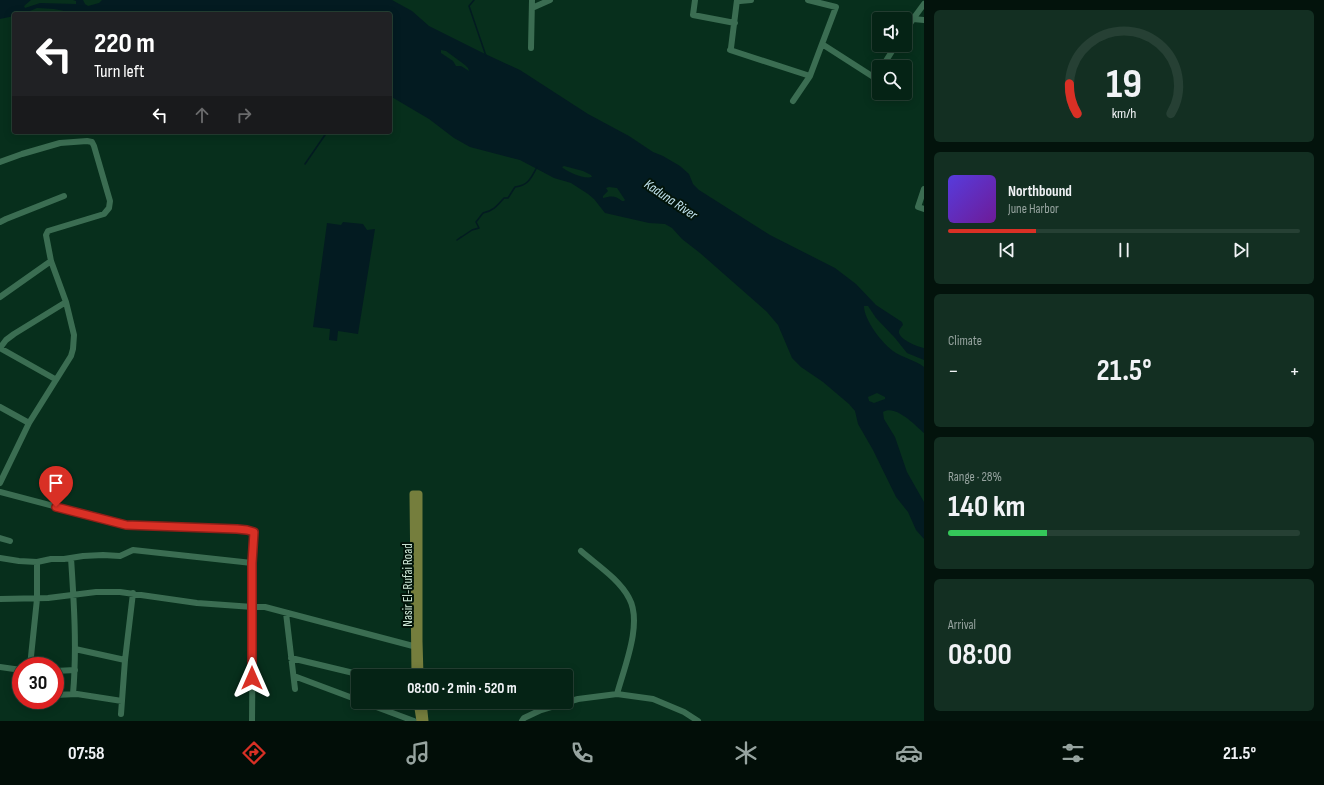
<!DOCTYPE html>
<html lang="en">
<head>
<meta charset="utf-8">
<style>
	:root { --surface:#052315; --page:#132f22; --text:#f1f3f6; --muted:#97a4a0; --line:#264034; --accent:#d93025 }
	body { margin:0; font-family:"Sofia Sans Condensed",sans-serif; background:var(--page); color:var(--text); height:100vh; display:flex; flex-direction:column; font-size:15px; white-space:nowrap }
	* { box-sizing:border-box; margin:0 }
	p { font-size:13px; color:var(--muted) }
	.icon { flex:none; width:22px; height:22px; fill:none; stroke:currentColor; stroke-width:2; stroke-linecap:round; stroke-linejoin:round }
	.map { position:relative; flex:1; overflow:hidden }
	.panel { display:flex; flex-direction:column; gap:10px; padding:10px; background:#03130c; width:400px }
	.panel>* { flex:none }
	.banner { position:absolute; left:12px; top:12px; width:380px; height:122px; border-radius:4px; box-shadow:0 2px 10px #0003,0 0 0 1px var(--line); background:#202124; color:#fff; overflow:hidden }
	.buttons { position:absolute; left:872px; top:12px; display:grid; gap:8px }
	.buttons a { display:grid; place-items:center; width:40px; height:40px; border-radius:4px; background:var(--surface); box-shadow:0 2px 10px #0003,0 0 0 1px var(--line); font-size:20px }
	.speed { position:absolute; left:12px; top:657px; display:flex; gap:8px; font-size:20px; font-weight:700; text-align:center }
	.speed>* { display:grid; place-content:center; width:52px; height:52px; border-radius:50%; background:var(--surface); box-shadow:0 2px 10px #0003,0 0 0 1px var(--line); line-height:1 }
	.speed .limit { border:6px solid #d22; background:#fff; color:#111 }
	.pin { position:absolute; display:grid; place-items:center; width:34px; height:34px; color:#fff; margin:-41px -17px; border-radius:50% 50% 50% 0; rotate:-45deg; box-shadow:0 0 4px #0007 }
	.pin .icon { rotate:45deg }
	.me { position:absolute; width:44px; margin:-22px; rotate:0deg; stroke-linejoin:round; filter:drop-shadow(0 0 3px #0008) }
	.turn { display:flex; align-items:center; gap:14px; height:84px; padding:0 16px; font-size:18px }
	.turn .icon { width:52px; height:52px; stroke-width:2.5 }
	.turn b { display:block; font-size:28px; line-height:34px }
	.lanes { display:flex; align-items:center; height:38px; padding:0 16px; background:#0003; justify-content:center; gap:20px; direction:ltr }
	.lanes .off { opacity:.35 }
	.big { font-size:30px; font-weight:700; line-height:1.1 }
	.panel .tile { flex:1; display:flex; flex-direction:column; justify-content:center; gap:6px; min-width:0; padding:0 14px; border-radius:6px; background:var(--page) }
	.panel .dial { align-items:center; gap:0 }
	.dial svg { height:104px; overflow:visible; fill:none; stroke:var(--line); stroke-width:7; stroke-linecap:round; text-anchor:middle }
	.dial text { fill:var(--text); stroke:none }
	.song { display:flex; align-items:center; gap:12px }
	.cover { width:48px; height:48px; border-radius:6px; background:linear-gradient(135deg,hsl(250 70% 55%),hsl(280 70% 35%)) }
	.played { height:4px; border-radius:2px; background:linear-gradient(90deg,var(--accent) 25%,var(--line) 25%) }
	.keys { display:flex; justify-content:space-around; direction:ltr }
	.heat { display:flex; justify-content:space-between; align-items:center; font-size:22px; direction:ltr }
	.charge { height:6px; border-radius:3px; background:linear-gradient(90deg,#34c759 28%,var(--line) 0) }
	.trip { position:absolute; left:351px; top:669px; width:222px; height:40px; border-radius:4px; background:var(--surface); box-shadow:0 2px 10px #0003,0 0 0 1px var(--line); font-weight:700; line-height:40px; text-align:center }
	.menu { display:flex; height:64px; justify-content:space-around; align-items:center; background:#020e08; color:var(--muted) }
	.menu .icon { width:28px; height:28px }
	.menu .current { color:var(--accent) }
	.menu b { font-size:18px; color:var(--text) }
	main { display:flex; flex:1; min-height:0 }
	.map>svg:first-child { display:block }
	.water { fill:#031b21; fill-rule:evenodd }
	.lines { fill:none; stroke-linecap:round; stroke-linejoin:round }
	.stream { stroke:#031b21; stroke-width:1.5 }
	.minor { stroke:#3b6d52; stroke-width:6 }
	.major { stroke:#757e3d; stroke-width:7 }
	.route-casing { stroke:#8d1f18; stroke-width:10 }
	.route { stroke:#d93025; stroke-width:7 }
	.labels { text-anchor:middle; stroke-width:4; stroke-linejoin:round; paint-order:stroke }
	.street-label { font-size:13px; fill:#cae3d3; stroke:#02140a }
	.water-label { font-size:14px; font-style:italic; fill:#c2e4ee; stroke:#02140a }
</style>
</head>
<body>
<main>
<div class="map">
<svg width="924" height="721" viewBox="0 0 924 721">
	<rect width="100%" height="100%" fill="#072f1c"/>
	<path class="water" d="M0,0H31L24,6L25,8L40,3L76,4V1L73,0H83L85,4L88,6L99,3L102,0H392L412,11L429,26L481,52L520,70L588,114L629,136L653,152L663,156L680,166L689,174L693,184L699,190L770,235L835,268L856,284L876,305L902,322L903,325C901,327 898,331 899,333C901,340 918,347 924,348V360L907,353L895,338L876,318L868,306H864C864,320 882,343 893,351C903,358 915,360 924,367V433C915,425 895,404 883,412L884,419L895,437L907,472L924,502V539L916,530L908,512L896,497L873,450L858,424L855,411L849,404L823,382L801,367L792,358L778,325L767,312L700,253L682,239L672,228L665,224L649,223L605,213L594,199L588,194L571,183L554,178L520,160L470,147L454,138L429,119L390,96V14H194L154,11H124L69,12L54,9L37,8L23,14H14V16L0,19ZM441,50L446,51L465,65L468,68L469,71L461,66H456L453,61L441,53ZM564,166L583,171L591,175L592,177C583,179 570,173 563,168L562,167ZM609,187L617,188L625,200L624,201H622C615,195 611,196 603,198V196L608,191L606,188ZM877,393L885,397V399L874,403L869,401L868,397Z
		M343,222L363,224L367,230L375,229L358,334L338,331L337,341L329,340L330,329L313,327L327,223L341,225Z"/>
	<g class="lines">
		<path class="stream" d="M474,0L469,6L486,56
			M305,164L327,132
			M461,237L457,240L472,230L479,228L476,222L483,213C493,211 497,206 504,198H508L515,187C529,185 531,178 537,167"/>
		<path class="minor" d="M695,0L693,15L735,23
			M808,0L836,7L822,44
			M740,1L751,0
			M532,8L550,0
			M913,19L924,4
			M905,31L913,19L924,20
			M531,48L532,0
			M731,48L737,0
			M730,50L810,76
			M882,67L896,45
			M793,101L810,76L822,44L875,78L879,71
			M0,162L22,154L60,143L87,141L92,142L94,146L110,201L109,208L104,214L48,231L46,235L51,261L66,302L74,335L73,349L71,356L29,423L0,483
			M924,189L918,207L924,209
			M0,222L6,219L64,196
			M0,297L51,261
			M0,348L6,340L14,334L66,302
			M0,348L55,379
			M0,407L29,423
			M0,492L126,525L237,529L247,530L254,532L253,607H265L413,646
			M0,538L10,541
			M581,551C597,565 619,579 629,598C643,623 624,668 617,694
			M0,558L19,561L37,562L51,559H64L83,556L103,555L120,556L133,550L252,563
			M71,558C74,603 77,649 73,694
			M0,599L48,598L96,592H120L197,603L253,607L252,721
			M286,613L295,689
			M75,649L125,660
			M291,658L366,676
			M30,666L37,599V562
			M0,667L21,670
			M55,671L75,670
			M294,676L358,700
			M19,695H21
			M55,695L77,694L122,701
			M363,702L414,721
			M121,714L125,660L133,593
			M522,721L524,718L541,710L578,699L617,694L653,699L684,712L698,721"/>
		<path class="major" d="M415,676L413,494H419V641L420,676
			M417,702L420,721
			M423,702L425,721"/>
	</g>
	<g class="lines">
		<defs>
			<path id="route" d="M56,507L126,525L237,529L247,530L254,532L252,563V678"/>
		</defs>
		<use href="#route" class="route-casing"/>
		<use href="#route" class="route"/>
	</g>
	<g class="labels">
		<g class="street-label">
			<text transform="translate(407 585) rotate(-90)" y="5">Nasir El-Rufai Road</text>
		</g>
		<g class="water-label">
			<text transform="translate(671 199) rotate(34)" y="5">Kaduna River</text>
		</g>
	</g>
</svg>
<div class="buttons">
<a><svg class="icon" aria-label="sound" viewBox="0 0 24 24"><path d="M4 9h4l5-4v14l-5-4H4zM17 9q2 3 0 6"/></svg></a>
<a><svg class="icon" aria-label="search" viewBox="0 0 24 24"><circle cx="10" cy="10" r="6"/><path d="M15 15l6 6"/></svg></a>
</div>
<div class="speed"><div class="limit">30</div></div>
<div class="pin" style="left:56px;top:507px;background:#d93025"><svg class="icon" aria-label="arrive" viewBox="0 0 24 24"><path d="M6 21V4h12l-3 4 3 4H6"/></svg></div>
<svg class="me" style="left:252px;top:678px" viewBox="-20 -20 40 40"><path d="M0-17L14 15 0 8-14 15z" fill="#d93025" stroke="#fff" stroke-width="4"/></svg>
<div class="trip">08:00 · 2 min · 520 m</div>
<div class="banner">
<div class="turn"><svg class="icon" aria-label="left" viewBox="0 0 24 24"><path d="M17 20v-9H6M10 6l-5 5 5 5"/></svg><div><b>220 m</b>Turn left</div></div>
<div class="lanes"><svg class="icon" aria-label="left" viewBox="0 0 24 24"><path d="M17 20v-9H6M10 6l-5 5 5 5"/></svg><svg class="icon off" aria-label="ahead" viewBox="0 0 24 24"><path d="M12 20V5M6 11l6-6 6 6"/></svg><svg class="icon off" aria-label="right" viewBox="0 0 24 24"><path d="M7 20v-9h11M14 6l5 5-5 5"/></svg></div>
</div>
</div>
<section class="panel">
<div class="tile dial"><svg viewBox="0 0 100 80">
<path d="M14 69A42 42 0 1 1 86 69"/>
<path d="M14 69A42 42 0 0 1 8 46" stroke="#d93025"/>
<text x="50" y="56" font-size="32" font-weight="700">19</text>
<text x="50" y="72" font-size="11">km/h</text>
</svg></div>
<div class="tile">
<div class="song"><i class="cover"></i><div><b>Northbound</b><p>June Harbor</p></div></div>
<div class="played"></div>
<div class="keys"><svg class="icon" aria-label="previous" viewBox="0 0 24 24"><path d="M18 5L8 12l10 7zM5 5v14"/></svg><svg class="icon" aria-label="pause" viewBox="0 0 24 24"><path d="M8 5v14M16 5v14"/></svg><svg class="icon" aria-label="next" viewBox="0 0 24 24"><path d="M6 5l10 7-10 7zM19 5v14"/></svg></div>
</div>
<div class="tile"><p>Climate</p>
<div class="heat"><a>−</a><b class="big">21.5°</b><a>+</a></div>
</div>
<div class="tile"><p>Range · 28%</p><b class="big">140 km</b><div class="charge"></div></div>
<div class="tile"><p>Arrival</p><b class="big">08:00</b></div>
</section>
</main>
<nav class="menu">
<b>07:58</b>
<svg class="icon current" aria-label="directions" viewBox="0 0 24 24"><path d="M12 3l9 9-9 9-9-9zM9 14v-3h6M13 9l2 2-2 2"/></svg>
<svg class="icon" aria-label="music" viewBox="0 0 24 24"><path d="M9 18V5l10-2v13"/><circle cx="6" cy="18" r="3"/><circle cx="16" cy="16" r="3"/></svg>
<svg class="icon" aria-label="phone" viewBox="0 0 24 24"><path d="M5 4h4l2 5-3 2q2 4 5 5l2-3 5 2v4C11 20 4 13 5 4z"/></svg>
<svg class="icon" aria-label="climate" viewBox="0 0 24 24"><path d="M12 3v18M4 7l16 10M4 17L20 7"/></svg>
<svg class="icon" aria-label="car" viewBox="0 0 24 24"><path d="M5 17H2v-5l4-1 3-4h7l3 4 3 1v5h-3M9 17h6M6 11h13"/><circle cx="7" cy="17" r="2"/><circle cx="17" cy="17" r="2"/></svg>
<svg class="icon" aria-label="filters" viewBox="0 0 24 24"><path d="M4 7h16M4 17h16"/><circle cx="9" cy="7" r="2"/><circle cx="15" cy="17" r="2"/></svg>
<b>21.5°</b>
</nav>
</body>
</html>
